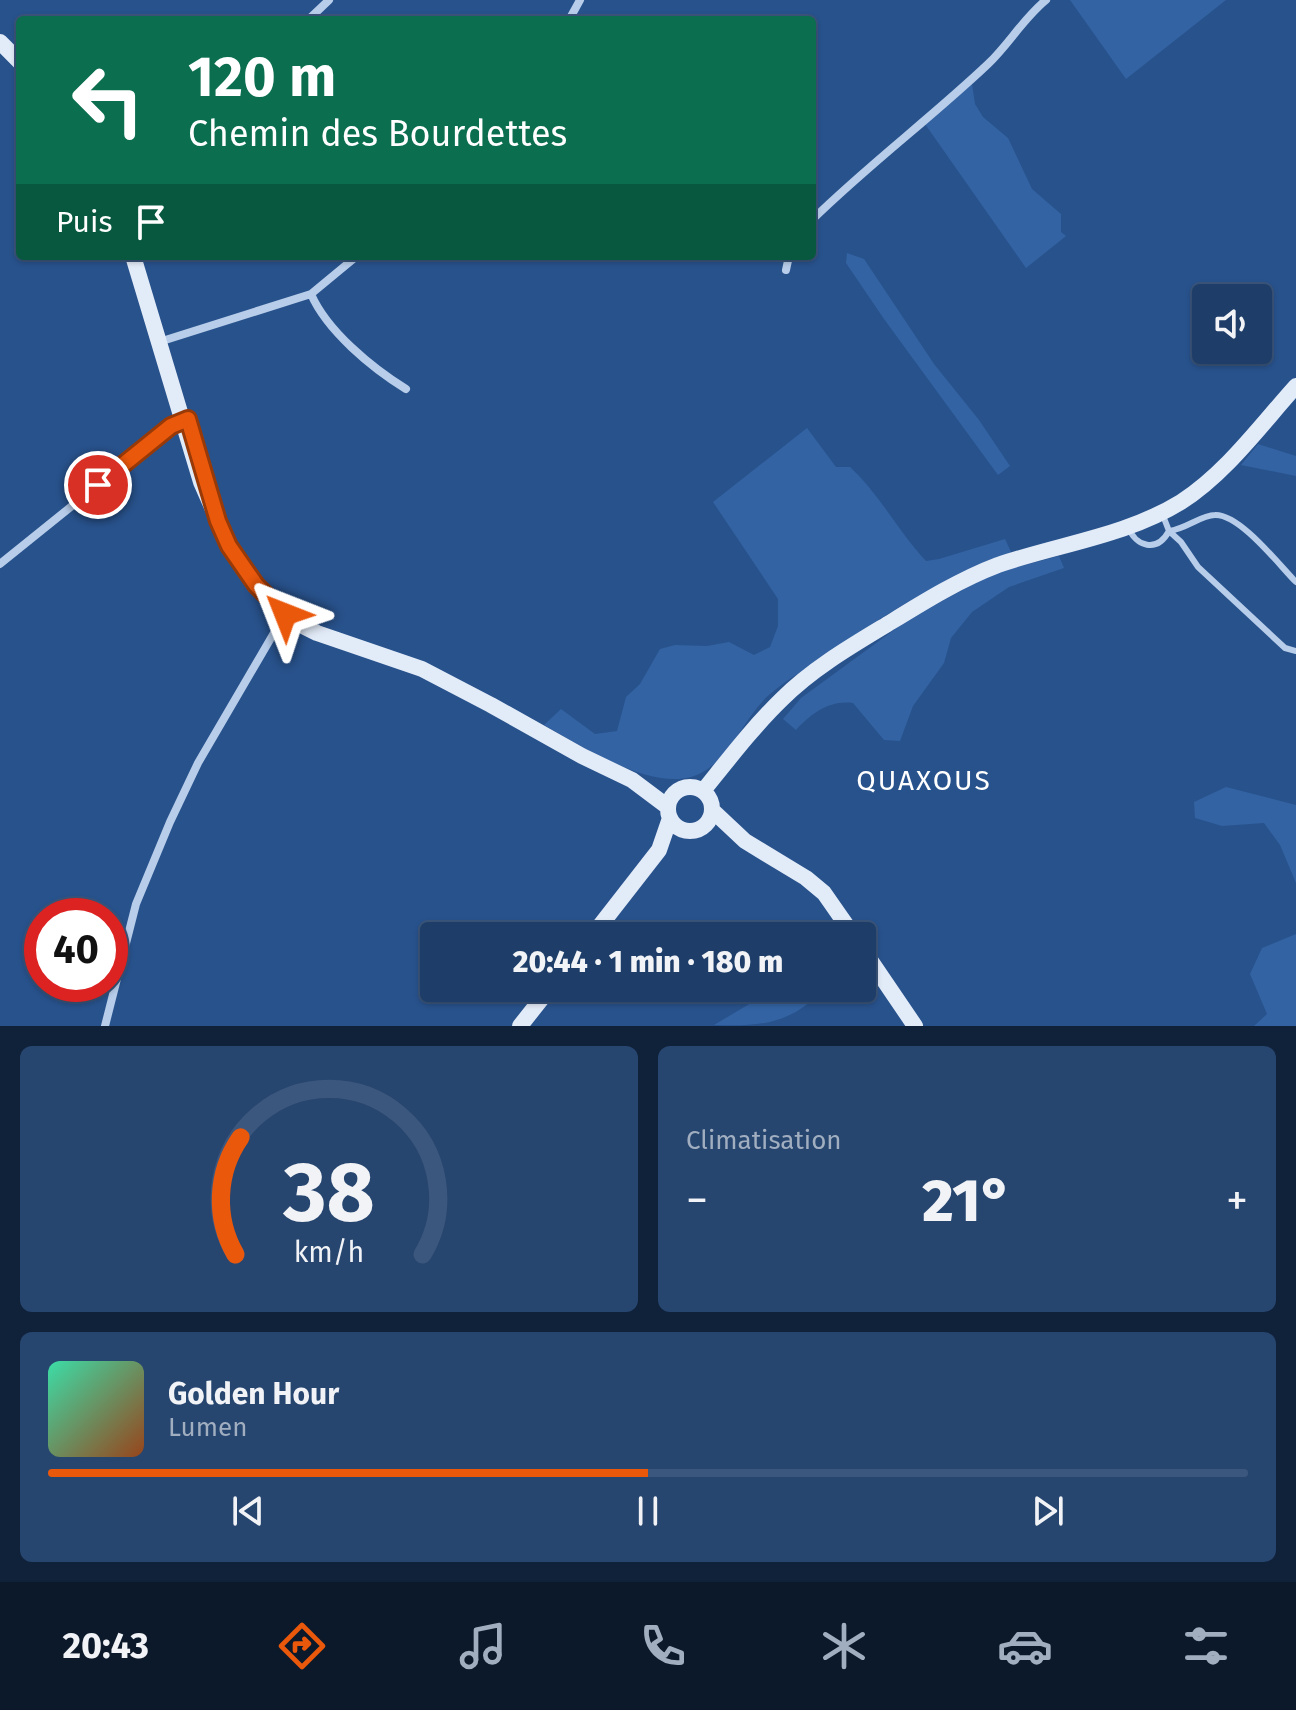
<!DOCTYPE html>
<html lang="fr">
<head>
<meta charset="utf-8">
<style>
	:root { --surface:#1e3e69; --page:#26456f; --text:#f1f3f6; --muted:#a1aec0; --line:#3c577d; --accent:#ea580c }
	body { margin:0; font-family:"Fira Sans",sans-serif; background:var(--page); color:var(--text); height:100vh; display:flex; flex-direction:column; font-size:30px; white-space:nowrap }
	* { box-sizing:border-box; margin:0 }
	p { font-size:26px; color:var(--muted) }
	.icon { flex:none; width:44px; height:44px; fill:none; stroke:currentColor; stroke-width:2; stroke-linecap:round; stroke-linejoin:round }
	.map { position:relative; height:1026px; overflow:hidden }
	.details { display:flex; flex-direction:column; gap:20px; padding:20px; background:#10223a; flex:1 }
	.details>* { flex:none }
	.hud { position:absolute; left:16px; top:16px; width:800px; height:244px; border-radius:8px; box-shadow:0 2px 6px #0004,0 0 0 2px var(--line); background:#0b6e4f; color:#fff; overflow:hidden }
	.controls { position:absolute; left:1192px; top:284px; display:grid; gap:16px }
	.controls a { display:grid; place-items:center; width:80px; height:80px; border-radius:8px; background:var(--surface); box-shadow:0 2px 6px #0004,0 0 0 2px var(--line); font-size:40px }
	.speed { position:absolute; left:24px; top:898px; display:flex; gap:16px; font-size:40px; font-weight:700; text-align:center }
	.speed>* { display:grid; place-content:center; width:104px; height:104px; border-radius:50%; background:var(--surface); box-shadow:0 2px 6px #0004,0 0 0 2px var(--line); line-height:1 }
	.speed .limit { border:12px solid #d22; background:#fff; color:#111 }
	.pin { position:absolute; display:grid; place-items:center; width:68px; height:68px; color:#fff; margin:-34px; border:4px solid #fff; border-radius:50%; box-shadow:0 2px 8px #0007 }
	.me { position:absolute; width:88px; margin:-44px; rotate:315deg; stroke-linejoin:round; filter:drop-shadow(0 0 6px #0008) }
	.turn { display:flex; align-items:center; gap:28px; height:168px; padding:0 40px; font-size:36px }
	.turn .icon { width:104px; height:104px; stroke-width:2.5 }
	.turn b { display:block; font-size:56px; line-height:68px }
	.then { display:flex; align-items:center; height:76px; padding:0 40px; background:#0003; gap:16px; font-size:30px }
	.big { font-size:60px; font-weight:800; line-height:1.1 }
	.details .card { flex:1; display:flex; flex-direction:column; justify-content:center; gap:12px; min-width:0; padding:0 28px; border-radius:12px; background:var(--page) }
	.details .dial { align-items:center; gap:0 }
	.dial svg { height:208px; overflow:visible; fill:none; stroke:var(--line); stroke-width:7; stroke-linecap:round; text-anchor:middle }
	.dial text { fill:var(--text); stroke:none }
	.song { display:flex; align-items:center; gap:24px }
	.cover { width:96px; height:96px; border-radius:12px; background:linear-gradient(135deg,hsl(160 70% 55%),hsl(20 70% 35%)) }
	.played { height:8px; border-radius:4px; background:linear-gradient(90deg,var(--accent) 50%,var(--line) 50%) }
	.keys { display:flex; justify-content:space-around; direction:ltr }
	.heat { display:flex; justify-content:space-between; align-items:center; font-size:44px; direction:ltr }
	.details .tiles { flex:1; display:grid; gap:20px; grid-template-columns:1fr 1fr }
	.card:last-child { grid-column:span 2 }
	.trip { position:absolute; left:420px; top:922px; width:456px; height:80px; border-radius:8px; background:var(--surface); box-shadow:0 2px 6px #0004,0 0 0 2px var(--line); font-weight:800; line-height:80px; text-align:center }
	.tabs { display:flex; height:128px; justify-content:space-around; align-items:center; background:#0c192a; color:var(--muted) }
	.tabs .icon { width:56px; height:56px }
	.tabs .active { color:var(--accent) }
	.tabs b { font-size:36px; color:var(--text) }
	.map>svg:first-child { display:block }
	.green { fill:#3363a3 }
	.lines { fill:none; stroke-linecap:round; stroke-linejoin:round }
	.lane { stroke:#b7cdea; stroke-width:6 }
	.street { stroke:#b7cdea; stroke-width:8 }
	.secondary { stroke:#e2ebf8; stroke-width:16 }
	.route-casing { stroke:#983908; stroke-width:20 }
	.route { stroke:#ea580c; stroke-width:14 }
	.labels { text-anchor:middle; stroke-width:8; stroke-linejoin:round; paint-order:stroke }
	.neighbourhood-label { font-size:28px; letter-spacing:2px; fill:#fff; stroke:#28528c }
</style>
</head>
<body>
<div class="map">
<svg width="1296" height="1026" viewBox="0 0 1296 1026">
	<rect width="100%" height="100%" fill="#28528c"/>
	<path class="green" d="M1070,0H1226L1126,79Z
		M972,84L975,104L983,117L1008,138L1032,189L1061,214V232L1066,236L1026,268L925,124Z
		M847,253L864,259L934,364L979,420L1010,466L998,475L884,319L846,263Z
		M807,428L836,467H850C880,495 898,531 926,561L939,559L1005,539L1012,554C974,570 937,585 901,606C877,620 853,637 830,653C810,666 788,679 770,694C742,718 729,766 691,777C647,789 582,746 544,725L561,709L595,734L617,731L626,697L640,684L660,649L675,645L707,646L729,642L754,655L770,647L778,626V599L713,502Z
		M1258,444L1296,456V476L1241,465Z
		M1059,556L1064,568L1009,587L972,612L951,638L944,663L913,706L900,741L884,740L853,703C829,700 812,713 796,730L783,719L801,698L909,619L994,573Z
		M1226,787L1296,805V883L1280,845L1264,823L1222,826L1195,818L1194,802Z
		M1296,934V1026H1254L1267,1014L1250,974L1262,948Z
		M776,988H794L810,1002C781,1026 751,1026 714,1025Z"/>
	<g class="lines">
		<path class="lane" d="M1128,527C1136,547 1157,553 1169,531L1162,513
			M1169,531L1181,542L1198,567L1285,648L1296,651
			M1169,531C1186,529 1201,515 1215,515C1240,514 1279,565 1296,582"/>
		<path class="street" d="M308,20L329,0
			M569,20L580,0
			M812,220C868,165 931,118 988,64C1009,44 1023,19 1046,0
			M567,257L569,256
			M786,270L789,256
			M311,294C327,331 372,368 406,389
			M159,342L311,294L357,256
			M0,564L171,426L184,421
			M105,1026L136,904L170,822L198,763L285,614"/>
		<path class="secondary" d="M0,42L20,62
			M133,256L201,482L229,546L241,565L271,601L299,624L317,633L422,669L491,705L582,756L632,780L668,807
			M668 809a22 22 0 1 1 44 0a22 22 0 1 1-44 0Z
			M703,791C728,760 753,727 782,699C813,668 853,645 891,622C925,601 961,579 998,565C1059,544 1126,536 1181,502C1226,473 1260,426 1296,386
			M712,810L745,841L806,878L824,893L854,936
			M592,936L659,850L670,818
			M862,948L915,1026
			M520,1026L550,988"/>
	</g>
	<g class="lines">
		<defs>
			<path id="route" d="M98,485L171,426L188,419L218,521L229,546L256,585L285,614"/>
		</defs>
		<use href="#route" class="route-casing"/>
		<use href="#route" class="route"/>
	</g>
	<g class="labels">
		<g class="neighbourhood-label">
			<text x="924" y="790">QUAXOUS</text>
		</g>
	</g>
</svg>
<div class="controls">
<a><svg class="icon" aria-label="sound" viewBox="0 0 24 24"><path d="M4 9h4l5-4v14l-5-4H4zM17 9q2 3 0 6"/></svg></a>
</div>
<div class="speed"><div class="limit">40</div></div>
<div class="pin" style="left:98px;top:485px;background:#d93025"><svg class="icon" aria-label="arrive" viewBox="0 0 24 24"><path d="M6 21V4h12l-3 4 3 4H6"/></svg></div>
<svg class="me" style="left:285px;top:614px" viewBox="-20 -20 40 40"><path d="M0-17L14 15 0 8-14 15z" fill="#ea580c" stroke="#fff" stroke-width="4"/></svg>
<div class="trip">20:44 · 1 min · 180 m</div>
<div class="hud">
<div class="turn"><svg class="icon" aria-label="left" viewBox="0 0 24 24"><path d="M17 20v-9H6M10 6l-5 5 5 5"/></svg><div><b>120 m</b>Chemin des Bourdettes</div></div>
<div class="then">Puis<svg class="icon" aria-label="arrive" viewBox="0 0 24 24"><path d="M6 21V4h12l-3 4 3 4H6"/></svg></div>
</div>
</div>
<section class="details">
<div class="tiles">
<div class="card dial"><svg viewBox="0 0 100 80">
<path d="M14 69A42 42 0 1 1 86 69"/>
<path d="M14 69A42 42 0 0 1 16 24" stroke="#ea580c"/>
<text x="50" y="56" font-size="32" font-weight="700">38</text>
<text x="50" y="72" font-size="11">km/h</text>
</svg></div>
<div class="card"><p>Climatisation</p>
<div class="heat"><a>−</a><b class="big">21°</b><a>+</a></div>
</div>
<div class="card">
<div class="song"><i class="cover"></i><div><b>Golden Hour</b><p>Lumen</p></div></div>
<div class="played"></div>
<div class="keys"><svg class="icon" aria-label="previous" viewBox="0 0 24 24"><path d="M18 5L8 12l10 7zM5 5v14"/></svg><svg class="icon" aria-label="pause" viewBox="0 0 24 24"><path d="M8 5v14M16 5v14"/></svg><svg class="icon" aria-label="next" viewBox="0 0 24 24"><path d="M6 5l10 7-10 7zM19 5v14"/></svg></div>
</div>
</div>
</section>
<nav class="tabs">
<b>20:43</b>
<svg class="icon active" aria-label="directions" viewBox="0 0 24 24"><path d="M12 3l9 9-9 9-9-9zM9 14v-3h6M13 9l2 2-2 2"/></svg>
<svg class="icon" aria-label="music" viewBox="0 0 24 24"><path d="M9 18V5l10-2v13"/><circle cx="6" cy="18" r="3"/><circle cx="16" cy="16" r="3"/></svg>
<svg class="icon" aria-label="phone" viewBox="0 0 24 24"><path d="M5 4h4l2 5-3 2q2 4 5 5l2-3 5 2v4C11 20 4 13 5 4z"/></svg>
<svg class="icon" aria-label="climate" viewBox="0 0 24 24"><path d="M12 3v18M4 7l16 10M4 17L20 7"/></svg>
<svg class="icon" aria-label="car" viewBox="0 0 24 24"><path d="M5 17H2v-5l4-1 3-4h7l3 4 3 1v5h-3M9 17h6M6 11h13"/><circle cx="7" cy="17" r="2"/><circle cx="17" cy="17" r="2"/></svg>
<svg class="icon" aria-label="filters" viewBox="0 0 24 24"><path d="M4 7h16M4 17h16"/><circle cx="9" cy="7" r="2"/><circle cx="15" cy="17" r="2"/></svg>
</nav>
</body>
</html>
